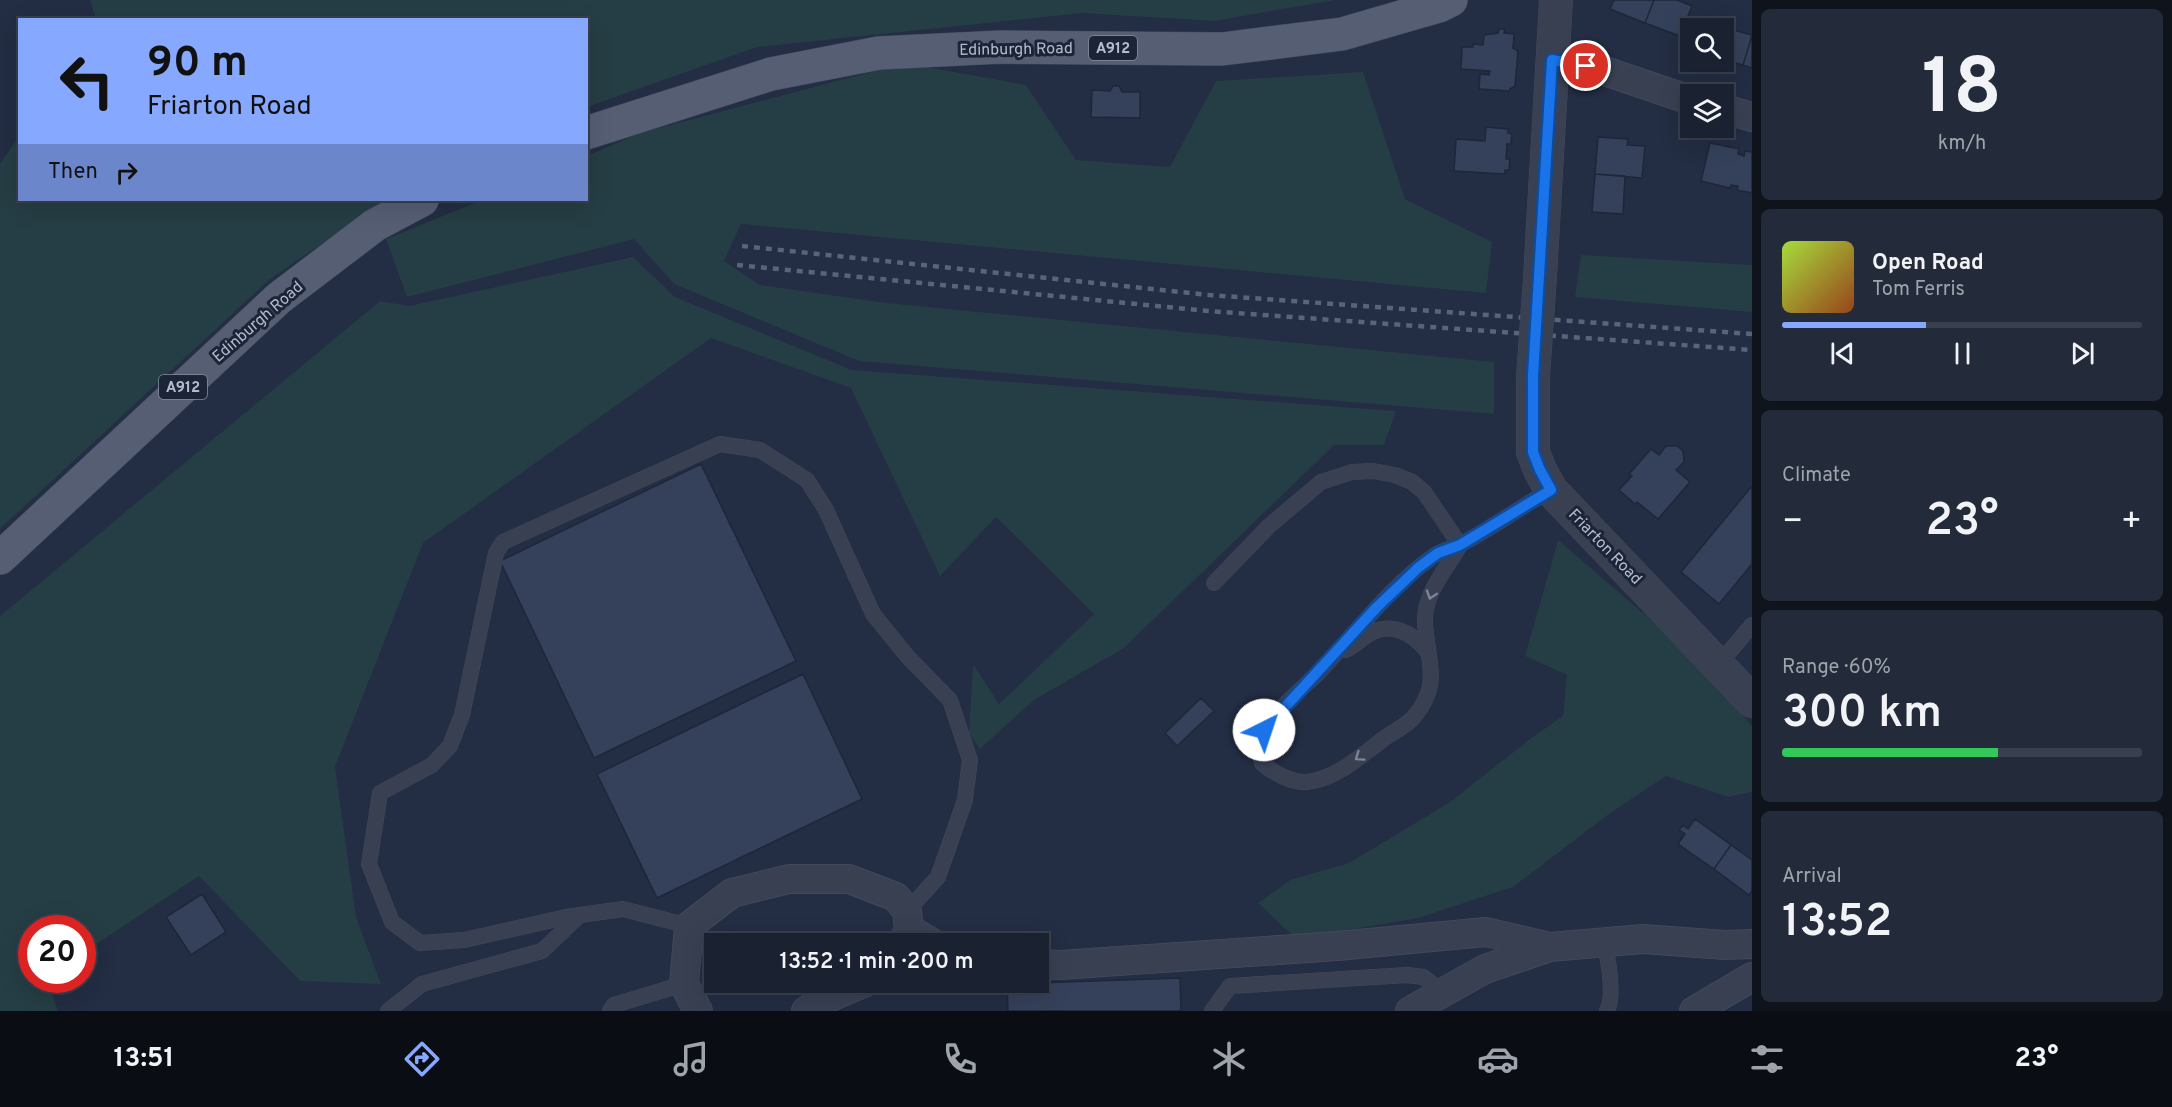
<!DOCTYPE html>
<html lang="en">
<head>
<meta charset="utf-8">
<style>
	:root { --surface:#1a2232; --page:#232a3a; --text:#f1f3f6; --muted:#9fa4ac; --line:#383f4d; --accent:#87a8ff }
	body { margin:0; font-family:Overpass,sans-serif; background:var(--page); color:var(--text); height:100vh; display:flex; flex-direction:column; font-size:22px; white-space:nowrap }
	* { box-sizing:border-box; margin:0 }
	p { font-size:20px; color:var(--muted) }
	.icon { flex:none; width:33px; height:33px; fill:none; stroke:currentColor; stroke-width:2; stroke-linecap:round; stroke-linejoin:round }
	.map { position:relative; flex:1; overflow:hidden }
	.drawer { display:flex; flex-direction:column; gap:9px; padding:9px; background:#0e131c; width:420px }
	.drawer>* { flex:none }
	.top-card { position:absolute; left:18px; top:18px; width:570px; height:183px; border-radius:0px; box-shadow:0 6px 24px #0002,0 0 0 2px var(--line); background:#87a8ff; color:#111; overflow:hidden }
	.fabs { position:absolute; left:1680px; top:18px; display:grid; gap:12px }
	.fabs a { display:grid; place-items:center; width:54px; height:54px; border-radius:0px; background:var(--surface); box-shadow:0 6px 24px #0002,0 0 0 2px var(--line); font-size:30px }
	.speed { position:absolute; left:18px; top:915px; display:flex; gap:12px; font-size:30px; font-weight:700; text-align:center }
	.speed>* { display:grid; place-content:center; width:78px; height:78px; border-radius:50%; background:var(--surface); box-shadow:0 6px 24px #0002,0 0 0 2px var(--line); line-height:1 }
	.speed .limit { border:9px solid #d22; background:#fff; color:#111 }
	.pin { position:absolute; display:grid; place-items:center; width:51px; height:51px; color:#fff; margin:-26px; border:3px solid #fff; border-radius:50%; box-shadow:0 2px 6px #0007 }
	.me { position:absolute; width:66px; margin:-33px; rotate:41deg; stroke-linejoin:round; filter:drop-shadow(0 0 4px #0008) }
	.turn { display:flex; align-items:center; gap:21px; height:126px; padding:0 30px; font-size:27px }
	.turn .icon { width:78px; height:78px; stroke-width:2.5 }
	.turn b { display:block; font-size:42px; line-height:51px }
	.then { display:flex; align-items:center; height:57px; padding:0 30px; background:#0003; gap:12px; font-size:22px }
	.big { font-size:45px; font-weight:600; line-height:1.1 }
	.drawer .tile { flex:1; display:flex; flex-direction:column; justify-content:center; gap:9px; min-width:0; padding:0 21px; border-radius:9px; background:var(--page) }
	.drawer .dial { align-items:center; gap:0 }
	.dial b { font-size:78px; line-height:1 }
	.song { display:flex; align-items:center; gap:18px }
	.cover { width:72px; height:72px; border-radius:9px; background:linear-gradient(135deg,hsl(80 70% 55%),hsl(20 70% 35%)) }
	.played { height:6px; border-radius:3px; background:linear-gradient(90deg,var(--accent) 40%,var(--line) 40%) }
	.keys { display:flex; justify-content:space-around; direction:ltr }
	.heat { display:flex; justify-content:space-between; align-items:center; font-size:33px; direction:ltr }
	.charge { height:9px; border-radius:4px; background:linear-gradient(90deg,#34c759 60%,var(--line) 0) }
	.trip { position:absolute; left:704px; top:933px; width:345px; height:60px; border-radius:0px; background:var(--surface); box-shadow:0 6px 24px #0002,0 0 0 2px var(--line); font-weight:600; line-height:60px; text-align:center }
	.menu { display:flex; height:96px; justify-content:space-around; align-items:center; background:#0a0e14; color:var(--muted) }
	.menu .icon { width:42px; height:42px }
	.menu .on { color:var(--accent) }
	.menu b { font-size:27px; color:var(--text) }
	main { display:flex; flex:1; min-height:0 }
	.map>svg:first-child { display:block }
	.green { fill:#253d44 }
	.building { fill:#35405a; stroke:#1e273a; stroke-width:1.5 }
	.lines { fill:none; stroke-linecap:round; stroke-linejoin:round }
	.service-casing { stroke:#41495c; stroke-width:16 }
	.minor-casing { stroke:#41495c; stroke-width:30 }
	.tertiary-casing { stroke:#41495c; stroke-width:34 }
	.primary-casing { stroke:#41495c; stroke-width:34 }
	.service { stroke:#384052; stroke-width:15 }
	.minor { stroke:#384052; stroke-width:28 }
	.tertiary { stroke:#384052; stroke-width:33 }
	.primary { stroke:#555e73; stroke-width:33 }
	.rail { stroke:#59637a; stroke-width:4.5; stroke-dasharray:6 6; stroke-linecap:butt }
	.tertiary-bridge-casing { stroke:#41495c; stroke-width:34; stroke-linecap:butt }
	.tertiary-bridge { stroke:#384052; stroke-width:33 }
	.oneway { stroke:#7c8496 }
	.route-casing { stroke:#114b97; stroke-width:15 }
	.route { stroke:#1a73e8; stroke-width:10 }
	.labels { text-anchor:middle; stroke-width:6; stroke-linejoin:round; paint-order:stroke }
	.shield { fill:#1c2538; stroke:#868ea0; stroke-width:1.5 }
	.shield-label { font-size:15px; font-weight:bold; fill:#b4bbcd }
	.street-label { font-size:16px; fill:#b4bbcd; stroke:#1c2538 }
</style>
</head>
<body>
<main>
<div class="map">
<svg width="1752" height="1011" viewBox="0 0 1752 1011">
	<rect width="100%" height="100%" fill="#232d43"/>
	<path class="green" d="M90,0H1335L1214,21L1083,13L757,47L587,107L586,20H96Z
		M905,63L1026,85L1076,160L1170,167L1216,81L1363,72L1405,199L1492,242L1486,293L741,224L724,261L760,285L886,303L1494,362V414L859,361L674,284L634,239L407,297L386,239L482,200H586L587,156L640,133Z
		M19,136L20,200H386L270,279L0,529V164Z
		M1581,255L1752,265V312L1575,297Z
		M633,257L675,297L852,370L1396,411L1384,445H1334L1124,648L1034,700L980,749L969,733L973,664L999,704L1094,614L996,517L940,576L851,388L711,338L423,543L335,767L356,917L381,984L300,981L199,876L83,953L82,928H32V980H47L58,1011H0V616L380,301L409,306Z
		M1558,540L1679,644L1752,726V792L1728,797L1666,776L1609,814L1513,887L1418,918L1296,939L1258,903L1290,880L1349,863L1450,802L1530,739L1563,716L1567,675L1525,656Z"/>
	<path class="building" d="M1614,0H1654L1645,23L1610,9Z
		M1654,0H1677L1692,6L1680,36L1645,23Z
		M1715,25L1752,35L1743,65L1724,60V28H1714Z
		M1499,29H1505L1504,33L1514,34L1513,48L1518,51L1515,86L1510,89L1509,91L1479,89L1480,74L1489,75L1490,71L1461,69L1462,47H1473V44L1483,45L1484,35L1498,33Z
		M1752,35V68L1743,65Z
		M1113,86H1119L1122,92H1140V118L1091,117L1092,90L1110,91Z
		M1486,127L1508,129V133L1512,134L1511,144H1507L1506,159H1510L1509,170H1505V174L1454,171L1456,139L1485,141Z
		M1598,137L1628,139L1627,145L1645,146L1642,178L1595,174Z
		M1710,143L1739,149L1738,154L1744,156L1745,151L1752,152V193L1737,190L1738,186L1731,185L1730,188L1701,181Z
		M1595,174L1625,176L1623,214L1592,212Z
		M1666,446H1677L1683,451L1684,462L1676,470L1690,482L1658,519L1637,502L1635,504L1619,490L1632,476L1629,474L1651,449L1659,455Z
		M701,464L796,661L594,758L500,561Z
		M1752,486V564L1719,604L1681,572Z
		M803,674L862,799L657,898L597,774Z
		M1201,698L1214,711L1177,746L1165,733Z
		M1695,819L1731,845L1714,869L1678,844L1685,834L1679,830L1683,825L1688,829Z
		M1731,845L1752,860V891L1749,895L1714,869Z
		M202,894L226,932L191,955L166,917Z
		M1180,978L1181,1011H1008L1007,984Z"/>
	<g class="lines">
		<defs>
			<path id="service" d="M1460,545C1447,568 1426,591 1425,618C1424,642 1437,675 1427,695C1424,703 1418,713 1412,719C1405,726 1395,731 1386,737C1363,754 1337,779 1307,782C1292,783 1273,773 1262,763C1259,752 1258,743 1263,732C1272,713 1303,688 1319,672C1357,632 1390,586 1435,555C1443,550 1452,548 1461,544C1492,528 1520,507 1551,490
				M1214,583L1269,526L1321,482L1352,472L1373,471L1395,475L1412,482L1424,492L1460,545
				M1346,650C1355,646 1361,639 1369,634C1391,621 1413,633 1427,651
				M1719,664L1752,625
				M689,926L623,909L566,917L464,940L420,943L392,922L369,864L380,793L432,765L450,746L462,715L496,553L503,542L720,444L760,450L807,480L826,510L873,614L907,656L950,700L970,760L965,800L938,877L907,911
				M1604,941C1608,959 1615,995 1607,1011
				M388,1011L422,984L542,951L579,916
				M610,1011L614,1005L684,984
				M1212,1011L1230,986L1407,975L1423,977L1443,992"/>
			<path id="minor" d="M1552,60L1599,69L1690,100
				M1724,109L1752,117
				M909,929L934,944
				M1038,964L1060,965L1337,946L1486,932L1550,947
				M698,1011L684,984L689,926L732,893L789,879H849L896,897L907,911L909,929L902,944
				M806,1011L821,1001L866,982
				M1410,1011L1485,969L1550,947L1643,939L1725,945L1752,944
				M1694,1011L1752,977"/>
			<path id="tertiary" d="M1540,277L1556,0
				M1533,376V452L1540,470L1551,490L1752,701"/>
			<path id="primary" d="M586,133L771,74L879,53L1001,47L1222,49L1342,34L1439,6L1451,0
				M0,558L279,298L375,225L422,200"/>
		</defs>
		<use href="#service" class="service-casing"/>
		<use href="#minor" class="minor-casing"/>
		<use href="#tertiary" class="tertiary-casing"/>
		<use href="#primary" class="primary-casing"/>
		<use href="#service" class="service"/>
		<use href="#minor" class="minor"/>
		<use href="#tertiary" class="tertiary"/>
		<use href="#primary" class="primary"/>
		<path class="rail" d="M742,246L1209,295L1752,334
			M737,265L1208,311L1752,350"/>
		<defs>
			<path id="tertiary-bridge" d="M1533,376L1540,277"/>
		</defs>
		<use href="#tertiary-bridge" class="tertiary-bridge-casing"/>
		<use href="#tertiary-bridge" class="tertiary-bridge"/>
	</g>
	<defs><path id="oneway-chevron" d="M-2-3.5L2.5 0L-2 3.5" fill="none" stroke-width="1.6" stroke-linecap="round" stroke-linejoin="round" transform="scale(1.5)"/></defs>
	<g class="oneway">
		<use href="#oneway-chevron" transform="translate(1431 595) rotate(108)"/>
		<use href="#oneway-chevron" transform="translate(1359 757) rotate(145)"/>
	</g>
	<g class="lines">
		<defs>
			<path id="route" d="M1264,730L1377,607L1419,567L1438,553L1460,545L1551,490L1540,470L1533,452V376L1552,60L1586,66"/>
		</defs>
		<use href="#route" class="route-casing"/>
		<use href="#route" class="route"/>
	</g>
	<g class="labels">
		<g class="shield">
			<rect x="1089" y="36" width="48" height="24" rx="4.5"/>
			<rect x="159" y="375" width="48" height="24" rx="4.5"/>
		</g>
		<g class="shield-label">
			<text x="1113" y="53">A912</text>
			<text x="183" y="392">A912</text>
		</g>
		<g class="street-label">
			<text transform="translate(1016 48) rotate(-1)" y="6">Edinburgh Road</text>
			<text transform="translate(257 321) rotate(-41)" y="6">Edinburgh Road</text>
			<text transform="translate(1606 546) rotate(46)" y="6">Friarton Road</text>
		</g>
	</g>
</svg>
<div class="fabs">
<a><svg class="icon" aria-label="search" viewBox="0 0 24 24"><circle cx="10" cy="10" r="6"/><path d="M15 15l6 6"/></svg></a>
<a><svg class="icon" aria-label="layers" viewBox="0 0 24 24"><path d="M12 4l9 5-9 5-9-5zM3 14l9 5 9-5"/></svg></a>
</div>
<div class="speed"><div class="limit">20</div></div>
<div class="pin" style="left:1586px;top:66px;background:#d93025"><svg class="icon" aria-label="arrive" viewBox="0 0 24 24"><path d="M6 21V4h12l-3 4 3 4H6"/></svg></div>
<svg class="me" style="left:1264px;top:730px" viewBox="-20 -20 40 40"><circle r="19" fill="#fff"/><path d="M0-13L10 11 0 6-10 11z" fill="#1a73e8"/></svg>
<div class="trip">13:52 · 1 min · 200 m</div>
<div class="top-card">
<div class="turn"><svg class="icon" aria-label="left" viewBox="0 0 24 24"><path d="M17 20v-9H6M10 6l-5 5 5 5"/></svg><div><b>90 m</b>Friarton Road</div></div>
<div class="then">Then<svg class="icon" aria-label="right" viewBox="0 0 24 24"><path d="M7 20v-9h11M14 6l5 5-5 5"/></svg></div>
</div>
</div>
<section class="drawer">
<div class="tile dial"><b>18</b><p>km/h</p></div>
<div class="tile">
<div class="song"><i class="cover"></i><div><b>Open Road</b><p>Tom Ferris</p></div></div>
<div class="played"></div>
<div class="keys"><svg class="icon" aria-label="previous" viewBox="0 0 24 24"><path d="M18 5L8 12l10 7zM5 5v14"/></svg><svg class="icon" aria-label="pause" viewBox="0 0 24 24"><path d="M8 5v14M16 5v14"/></svg><svg class="icon" aria-label="next" viewBox="0 0 24 24"><path d="M6 5l10 7-10 7zM19 5v14"/></svg></div>
</div>
<div class="tile"><p>Climate</p>
<div class="heat"><a>−</a><b class="big">23°</b><a>+</a></div>
</div>
<div class="tile"><p>Range · 60%</p><b class="big">300 km</b><div class="charge"></div></div>
<div class="tile"><p>Arrival</p><b class="big">13:52</b></div>
</section>
</main>
<nav class="menu">
<b>13:51</b>
<svg class="icon on" aria-label="directions" viewBox="0 0 24 24"><path d="M12 3l9 9-9 9-9-9zM9 14v-3h6M13 9l2 2-2 2"/></svg>
<svg class="icon" aria-label="music" viewBox="0 0 24 24"><path d="M9 18V5l10-2v13"/><circle cx="6" cy="18" r="3"/><circle cx="16" cy="16" r="3"/></svg>
<svg class="icon" aria-label="phone" viewBox="0 0 24 24"><path d="M5 4h4l2 5-3 2q2 4 5 5l2-3 5 2v4C11 20 4 13 5 4z"/></svg>
<svg class="icon" aria-label="climate" viewBox="0 0 24 24"><path d="M12 3v18M4 7l16 10M4 17L20 7"/></svg>
<svg class="icon" aria-label="car" viewBox="0 0 24 24"><path d="M5 17H2v-5l4-1 3-4h7l3 4 3 1v5h-3M9 17h6M6 11h13"/><circle cx="7" cy="17" r="2"/><circle cx="17" cy="17" r="2"/></svg>
<svg class="icon" aria-label="filters" viewBox="0 0 24 24"><path d="M4 7h16M4 17h16"/><circle cx="9" cy="7" r="2"/><circle cx="15" cy="17" r="2"/></svg>
<b>23°</b>
</nav>
</body>
</html>
